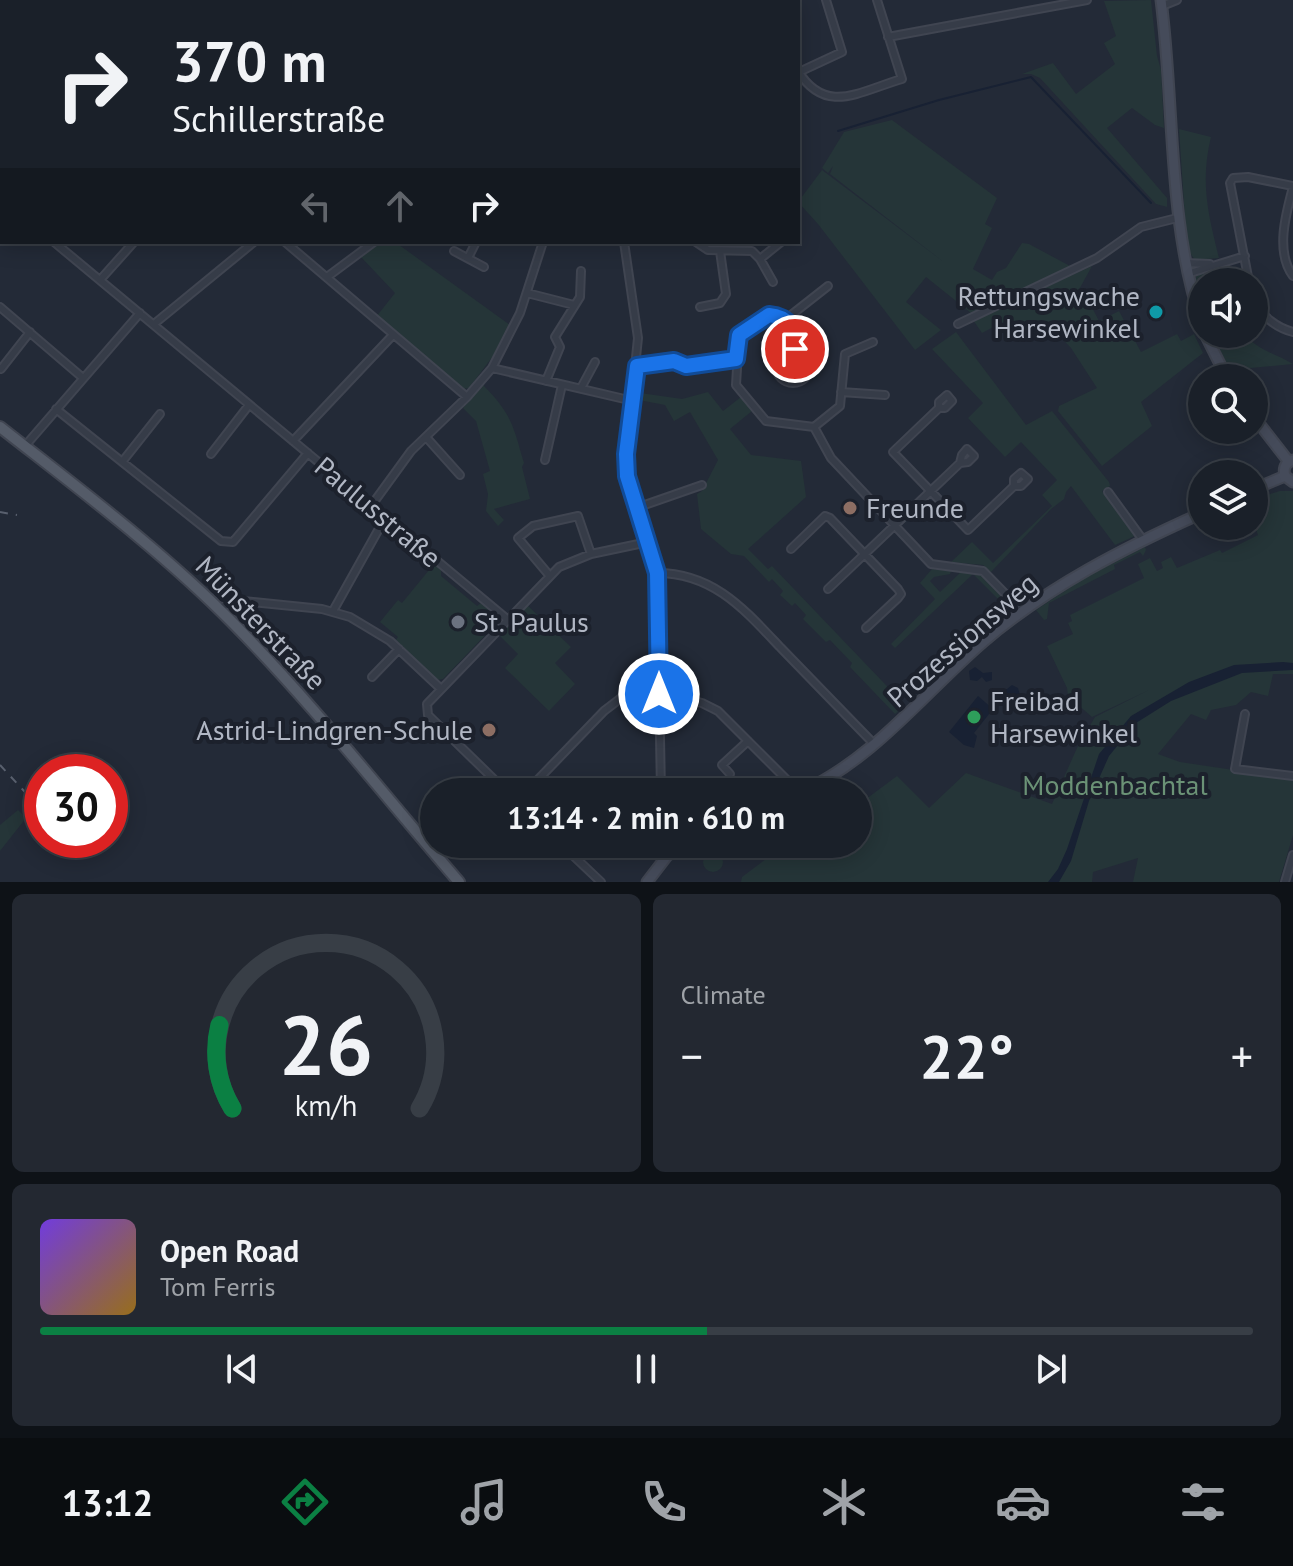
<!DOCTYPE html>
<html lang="en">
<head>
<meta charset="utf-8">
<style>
	:root { --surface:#1a2029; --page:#232831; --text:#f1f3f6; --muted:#9fa3a8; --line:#383e46; --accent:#0b8043 }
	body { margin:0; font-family:"PT Sans",sans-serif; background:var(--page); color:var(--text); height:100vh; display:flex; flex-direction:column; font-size:30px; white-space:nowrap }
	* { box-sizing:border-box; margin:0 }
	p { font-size:26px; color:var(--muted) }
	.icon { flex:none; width:44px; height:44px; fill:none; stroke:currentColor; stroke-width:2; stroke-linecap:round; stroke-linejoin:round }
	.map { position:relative; height:882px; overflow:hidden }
	.details { display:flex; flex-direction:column; gap:12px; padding:12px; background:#0e1217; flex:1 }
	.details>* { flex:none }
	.hud { position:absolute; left:0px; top:0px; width:800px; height:244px; box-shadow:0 4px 20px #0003,0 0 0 2px var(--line); background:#1a2029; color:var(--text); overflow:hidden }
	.controls { position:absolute; left:1188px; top:268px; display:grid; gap:16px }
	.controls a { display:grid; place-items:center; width:80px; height:80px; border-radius:50%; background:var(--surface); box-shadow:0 4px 20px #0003,0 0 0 2px var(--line); font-size:40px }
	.speed { position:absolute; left:24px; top:754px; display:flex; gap:16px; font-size:40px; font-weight:700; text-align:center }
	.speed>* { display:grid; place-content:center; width:104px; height:104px; border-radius:50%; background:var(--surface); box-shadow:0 4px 20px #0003,0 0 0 2px var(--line); line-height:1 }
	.speed .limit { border:12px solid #d22; background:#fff; color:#111 }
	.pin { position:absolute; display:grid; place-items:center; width:68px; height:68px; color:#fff; margin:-34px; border:4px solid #fff; border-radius:50%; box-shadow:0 2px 8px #0007 }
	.me { position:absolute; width:88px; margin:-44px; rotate:0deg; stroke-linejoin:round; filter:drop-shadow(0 0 6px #0008) }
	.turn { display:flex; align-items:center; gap:28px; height:168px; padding:0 40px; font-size:36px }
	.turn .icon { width:104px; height:104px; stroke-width:2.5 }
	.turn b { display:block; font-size:56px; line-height:68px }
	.lanes { display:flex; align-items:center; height:76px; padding:0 40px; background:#0003; justify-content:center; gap:40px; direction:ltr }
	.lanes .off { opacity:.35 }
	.big { font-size:60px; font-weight:700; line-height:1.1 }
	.details .tile { flex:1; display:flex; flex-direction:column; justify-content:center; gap:12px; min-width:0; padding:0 28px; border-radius:12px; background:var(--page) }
	.details .dial { align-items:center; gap:0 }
	.dial svg { height:208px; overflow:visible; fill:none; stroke:var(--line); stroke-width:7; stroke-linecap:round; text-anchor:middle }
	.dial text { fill:var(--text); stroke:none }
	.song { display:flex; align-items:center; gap:24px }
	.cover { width:96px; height:96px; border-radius:12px; background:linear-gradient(135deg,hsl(260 70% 55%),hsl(40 70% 35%)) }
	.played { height:8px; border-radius:4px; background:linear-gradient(90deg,var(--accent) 55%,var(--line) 55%) }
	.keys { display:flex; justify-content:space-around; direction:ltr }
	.heat { display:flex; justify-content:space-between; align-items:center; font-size:44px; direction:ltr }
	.details .tiles { flex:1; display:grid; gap:12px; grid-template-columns:1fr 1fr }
	.tile:last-child { grid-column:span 2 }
	.trip { position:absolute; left:420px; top:778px; width:452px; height:80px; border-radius:40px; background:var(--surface); box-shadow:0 4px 20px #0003,0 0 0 2px var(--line); font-weight:700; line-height:80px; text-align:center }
	.dock { display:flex; height:128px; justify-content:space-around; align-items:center; background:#0a0d10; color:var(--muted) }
	.dock .icon { width:56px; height:56px }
	.dock .selected { color:var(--accent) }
	.dock b { font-size:36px; color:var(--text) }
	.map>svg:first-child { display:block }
	.green { fill:#253538 }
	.water { fill:#182133 }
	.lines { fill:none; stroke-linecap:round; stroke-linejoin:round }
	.stream { stroke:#182133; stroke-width:2 }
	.street-casing { stroke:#404551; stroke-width:10 }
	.secondary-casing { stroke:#404551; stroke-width:13 }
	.primary-casing { stroke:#404551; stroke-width:14 }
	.street { stroke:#363c48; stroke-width:6 }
	.secondary { stroke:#454b5a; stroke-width:9 }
	.primary { stroke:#545b68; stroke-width:10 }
	.rail { stroke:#59606e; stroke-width:2; stroke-dasharray:8 8; stroke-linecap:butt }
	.route-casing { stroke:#114b97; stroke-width:20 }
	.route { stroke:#1a73e8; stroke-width:14 }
	.culture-dot { fill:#0f9aa8; stroke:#1c212c; stroke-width:3 }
	.education-dot { fill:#8d6e63; stroke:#1c212c; stroke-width:3 }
	.worship-dot { fill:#6b7280; stroke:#1c212c; stroke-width:3 }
	.leisure-dot { fill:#2e9e5b; stroke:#1c212c; stroke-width:3 }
	.labels { text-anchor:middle; stroke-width:8; stroke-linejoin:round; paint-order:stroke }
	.poi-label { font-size:28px; fill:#b1b7c4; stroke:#1c212c; text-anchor:start }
	.street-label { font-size:28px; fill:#b1b7c4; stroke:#1c212c }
	.park-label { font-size:28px; fill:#6b9276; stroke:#1c212c }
</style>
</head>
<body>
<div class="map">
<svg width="1293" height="882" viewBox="0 0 1293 882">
	<rect width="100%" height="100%" fill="#232a37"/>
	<path class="green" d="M1151,0L1157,56L1161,70L1164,128L1155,125L1132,108L1107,128L1167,198V207L1156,204L1040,78L1031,74H1022L1053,63L1076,94L1115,64L1104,43L1116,36L1104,1Z
		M892,120L997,198L985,224L992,228L973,269L992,280L997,272L1006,268L1022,243L1029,244L1070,266L971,313L926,277L906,302L941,330L915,350L818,224L798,202L822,170L945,263L830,174L833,166L828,173L822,168L844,132Z
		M1179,129L1211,137C1200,182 1208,214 1219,258L1195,260L1187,249Z
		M382,242H395L510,325L493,356L469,388L462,389L376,317L395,293L361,257Z
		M1092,266L1070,306L1082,288L1099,321L1119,311L1141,352L1177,334L1181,341L1194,334L1203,353L1141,402L1152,426L1102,466L1058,411L1059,406L1097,388L1071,348L1049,325L1025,338L1005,321L982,333L973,320Z
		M1221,266L1223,282H1202V305L1194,283L1196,276Z
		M956,332L1026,425L1052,411L1109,482L1110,486L1102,491L1135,536L1115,545L1071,486L1066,492L1064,499L1051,509L991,572L983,565L951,562L972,542L993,563L1052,506L1042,495L1057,480L1021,442L1005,457L968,418L983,403L932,349Z
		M1213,334H1243C1260,351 1276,354 1293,364L1229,370Z
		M779 366a14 14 0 1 1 28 0a14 14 0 1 1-28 0Z
		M483,385C512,414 513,426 524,463L522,467L530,499L494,509L504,520L498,526L486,511L488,494L483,474L490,471L476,421L463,408Z
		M708,392L723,411L741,397L752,411L730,429L751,455L801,461L806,497L748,549L768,569L772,566L905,705L895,714L850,667L852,663L830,640L826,642L803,619L806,615L795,603L792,606L780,595L783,591L772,579L769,582L744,556L731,554L701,529L697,494L702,491L718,460L690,412L674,421L665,405L639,400L640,393L682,399Z
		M1280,491H1293V674H1273L1268,696L1251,692L1236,705L1211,710L1206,720L1191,714L1158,754L1180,762L1293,779V835L1279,882H1133L1138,858L1093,872L1092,882H741L742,877L786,844H858V805L897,776L929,808L966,773L1052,804L1077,748L1095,717L1149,690L1092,717L1068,696L1067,688L1047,646L1073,634L1068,623L1072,621L1070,615L1144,578L1138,564L1150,558L1157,571L1163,568L1161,562L1171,557L1177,568L1220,550L1222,553L1258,535L1254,523V499Z
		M1145,547L1146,550L1143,556L1140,552L1114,565L1115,569L1049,603L1047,619L1044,620L1036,610L1084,578Z
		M434,564L441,570V576L477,606L481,603L498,618L497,623L443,679L436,680L396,640L398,637L380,622L398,600L402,603Z
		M932,569L951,571L950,574L934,577L930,581L940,592L961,572L981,575L1013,607L1012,611L984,634L1008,609L973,574L895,648L891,644L935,599L920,583Z
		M527,605L571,647L555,663L575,684L549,711L505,668L518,654L498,634Z
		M18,810L26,818L0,851V825Z
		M703 862a10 10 0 1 1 20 0a10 10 0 1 1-20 0Z"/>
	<path class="water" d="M1283,662L1293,663V670L1242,673L1171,701L1136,723L1109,756L1089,801L1071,861L1059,882H1048L1058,869L1067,849L1099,754L1131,716L1189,682L1234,665Z
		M975,667L983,673L992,672V680L986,682L982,677L977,681L970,680L969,671Z
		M1012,685L1018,688L1022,703L1013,705L1011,697L1008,701L996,695L997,689H1007Z
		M978,696L993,709L974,733L977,736L974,748L964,745L949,732Z"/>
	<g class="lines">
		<path class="stream" d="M525,2L529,0
			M838,131L939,100L1031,77L1151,203
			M0,223L2,222"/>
		<defs>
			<path id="street" d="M70,0L72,2
				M569,0V2
				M703,0L704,2
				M772,0L773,2
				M42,2L45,0
				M1162,6L1177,0
				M888,37L1087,0
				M0,40L2,38
				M798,71C826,116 860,91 902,79L877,0
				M799,72L842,52L826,0
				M0,89L2,91
				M0,167L2,165
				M0,186L2,189
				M1293,187C1286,213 1275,252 1293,276
				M54,242L507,619
				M285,242L467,397
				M624,242L638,338L626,454L627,476L657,573L661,792
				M696,242L708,250L752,251L760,259L773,282
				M454,251L484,267
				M468,258L476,242
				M760,259L781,242
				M1185,263L1210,264
				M1187,274L1245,256
				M327,277L374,242
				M100,280L134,242
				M1249,282L1230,183L1233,178L1248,177L1293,186
				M527,293L574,305
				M1254,302C1264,317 1275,327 1293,332
				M0,307L83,378
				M700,307L720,303L726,294L720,251
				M786,319L828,286
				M154,324L254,242
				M958,324L1097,258L1141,227L1177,218
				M795,349C796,334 787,307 766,316C758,319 746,329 739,335L736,385L766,421L814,427L840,406L845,354L873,342
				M776 366a17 17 0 1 1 34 0a17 17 0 1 1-34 0Z
				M637,366L674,361L686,366L703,365L736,359
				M492,368L633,401
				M1,369L30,332
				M546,381L560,347L555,337L580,297L581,271
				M581,388L595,362
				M841,392L885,395
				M939,408H945L952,401L947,395L939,402V408L893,452L968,530L1014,486V479L1021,473L1028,479L1021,486H1014
				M56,409L221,541L233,542L308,453
				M814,427L831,458L931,564L983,571L1022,611
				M426,437L460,475
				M293,441L392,336
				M25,446L140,313
				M211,454L249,405
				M545,460L562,385
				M122,462L160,414
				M1108,492L1143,540
				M371,506L411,451L467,397L492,368L520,313L543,242
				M636,508L702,485
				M791,549L825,516L830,518L898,589L901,594L898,598L866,628
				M657,573C713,573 744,609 779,646
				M549,575L518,538L533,526L578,516L591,554
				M828,589L960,463L962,455L967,449L974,456L968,462L960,463
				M219,609L233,600L322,609L350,617L390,641L440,688
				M333,611L385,518
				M780,647L874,744
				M372,677L399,649
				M1245,714L1235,769L1293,776
				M730,774L722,765L748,741
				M507,792L428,715L427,704L559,567L591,554L648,542
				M526,792L604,711L621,698L643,694H668L702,703L718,711L799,792
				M561,844L601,882
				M1285,882L1293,855"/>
			<path id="secondary" d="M1161,0C1175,109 1167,220 1202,325
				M1205,334L1227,378
				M1254,417L1289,462
				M1293,460C1285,463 1283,468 1285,476L1293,482
				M1254,489L1285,476
				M801,792C874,759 924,693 983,642C1049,586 1124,548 1202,513
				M647,882L667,856L683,844"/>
			<path id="primary" d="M0,427C79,489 161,550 232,622C313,704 384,795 459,882"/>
		</defs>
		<use href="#street" class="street-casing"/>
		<use href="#secondary" class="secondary-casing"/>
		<use href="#primary" class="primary-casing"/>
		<use href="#street" class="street"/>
		<use href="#secondary" class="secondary"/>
		<use href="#primary" class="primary"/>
		<path class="rail" d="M0,512L17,515
			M0,765L36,804"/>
	</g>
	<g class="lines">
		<defs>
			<path id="route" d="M659,694L657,573L627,476L626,454L637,366L674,361L686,366L736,359L739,335L769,315C789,317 796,329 795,349"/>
		</defs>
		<use href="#route" class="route-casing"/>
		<use href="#route" class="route"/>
	</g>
	<circle class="culture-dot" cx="1156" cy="312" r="8"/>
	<g class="education-dot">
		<circle cx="850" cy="508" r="8"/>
		<circle cx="489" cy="730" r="8"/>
	</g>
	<circle class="worship-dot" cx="458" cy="622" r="8"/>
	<circle class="leisure-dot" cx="974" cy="717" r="8"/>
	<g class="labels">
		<g class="poi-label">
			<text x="1140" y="306" text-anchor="end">Rettungswache<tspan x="1140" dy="32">Harsewinkel</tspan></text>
			<text x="866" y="518">Freunde</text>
			<text x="474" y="632">St. Paulus</text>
			<text x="990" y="711">Freibad<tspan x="990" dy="32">Harsewinkel</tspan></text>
			<text x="473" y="740" text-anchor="end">Astrid-Lindgren-Schule</text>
		</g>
		<g class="street-label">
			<text transform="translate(378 512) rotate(40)" y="10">Paulusstraße</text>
			<text transform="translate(261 623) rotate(46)" y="10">Münsterstraße</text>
			<text transform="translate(962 640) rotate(-41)" y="10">Prozessionsweg</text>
		</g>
		<g class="park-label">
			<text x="1115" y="795">Moddenbachtal</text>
		</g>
	</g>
</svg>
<div class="controls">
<a><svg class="icon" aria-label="sound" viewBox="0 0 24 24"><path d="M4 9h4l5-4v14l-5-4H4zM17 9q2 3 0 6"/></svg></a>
<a><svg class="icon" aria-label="search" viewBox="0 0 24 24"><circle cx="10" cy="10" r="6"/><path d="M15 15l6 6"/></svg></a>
<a><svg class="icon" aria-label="layers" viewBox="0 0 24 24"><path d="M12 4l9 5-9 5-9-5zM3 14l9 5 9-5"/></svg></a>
</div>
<div class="speed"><div class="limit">30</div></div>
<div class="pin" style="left:795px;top:349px;background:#d93025"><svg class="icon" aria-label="arrive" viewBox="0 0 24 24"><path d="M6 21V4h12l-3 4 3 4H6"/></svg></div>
<svg class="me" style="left:659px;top:694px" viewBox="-20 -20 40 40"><circle r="17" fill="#1a73e8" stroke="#fff" stroke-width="3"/><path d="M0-11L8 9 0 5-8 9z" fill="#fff"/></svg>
<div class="trip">13:14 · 2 min · 610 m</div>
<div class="hud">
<div class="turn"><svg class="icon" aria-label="right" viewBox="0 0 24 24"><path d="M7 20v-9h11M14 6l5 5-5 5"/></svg><div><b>370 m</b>Schillerstraße</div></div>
<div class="lanes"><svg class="icon off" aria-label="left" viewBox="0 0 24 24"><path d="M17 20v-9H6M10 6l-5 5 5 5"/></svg><svg class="icon off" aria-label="ahead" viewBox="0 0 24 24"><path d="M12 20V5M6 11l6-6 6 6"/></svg><svg class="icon" aria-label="right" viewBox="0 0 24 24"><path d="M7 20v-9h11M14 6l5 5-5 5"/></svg></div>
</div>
</div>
<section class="details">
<div class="tiles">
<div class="tile dial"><svg viewBox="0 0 100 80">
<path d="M14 69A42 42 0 1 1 86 69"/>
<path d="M14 69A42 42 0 0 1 9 37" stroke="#0b8043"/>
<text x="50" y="56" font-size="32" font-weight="700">26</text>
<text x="50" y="72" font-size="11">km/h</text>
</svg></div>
<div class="tile"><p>Climate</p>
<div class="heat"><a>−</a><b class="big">22°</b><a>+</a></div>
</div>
<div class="tile">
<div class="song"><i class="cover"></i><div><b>Open Road</b><p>Tom Ferris</p></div></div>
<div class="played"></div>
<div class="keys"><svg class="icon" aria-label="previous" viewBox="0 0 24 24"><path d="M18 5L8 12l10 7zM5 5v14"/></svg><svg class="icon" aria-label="pause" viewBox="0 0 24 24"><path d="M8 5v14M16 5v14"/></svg><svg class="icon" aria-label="next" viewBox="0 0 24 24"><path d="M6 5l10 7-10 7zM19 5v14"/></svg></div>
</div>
</div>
</section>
<nav class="dock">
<b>13:12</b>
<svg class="icon selected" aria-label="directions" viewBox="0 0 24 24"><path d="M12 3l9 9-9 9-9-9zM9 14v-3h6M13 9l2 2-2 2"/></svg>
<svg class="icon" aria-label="music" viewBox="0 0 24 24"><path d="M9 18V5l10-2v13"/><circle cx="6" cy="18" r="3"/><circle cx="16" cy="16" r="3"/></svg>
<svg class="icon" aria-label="phone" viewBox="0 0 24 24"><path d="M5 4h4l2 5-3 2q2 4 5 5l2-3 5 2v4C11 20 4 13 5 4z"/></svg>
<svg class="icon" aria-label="climate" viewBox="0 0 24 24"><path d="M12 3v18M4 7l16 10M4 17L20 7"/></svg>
<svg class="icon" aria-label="car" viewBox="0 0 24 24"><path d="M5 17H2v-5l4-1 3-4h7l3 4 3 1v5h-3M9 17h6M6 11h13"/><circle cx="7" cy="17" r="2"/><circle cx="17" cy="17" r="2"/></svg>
<svg class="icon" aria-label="filters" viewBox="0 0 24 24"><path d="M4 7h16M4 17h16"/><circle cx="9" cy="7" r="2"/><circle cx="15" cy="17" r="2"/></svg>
</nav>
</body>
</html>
